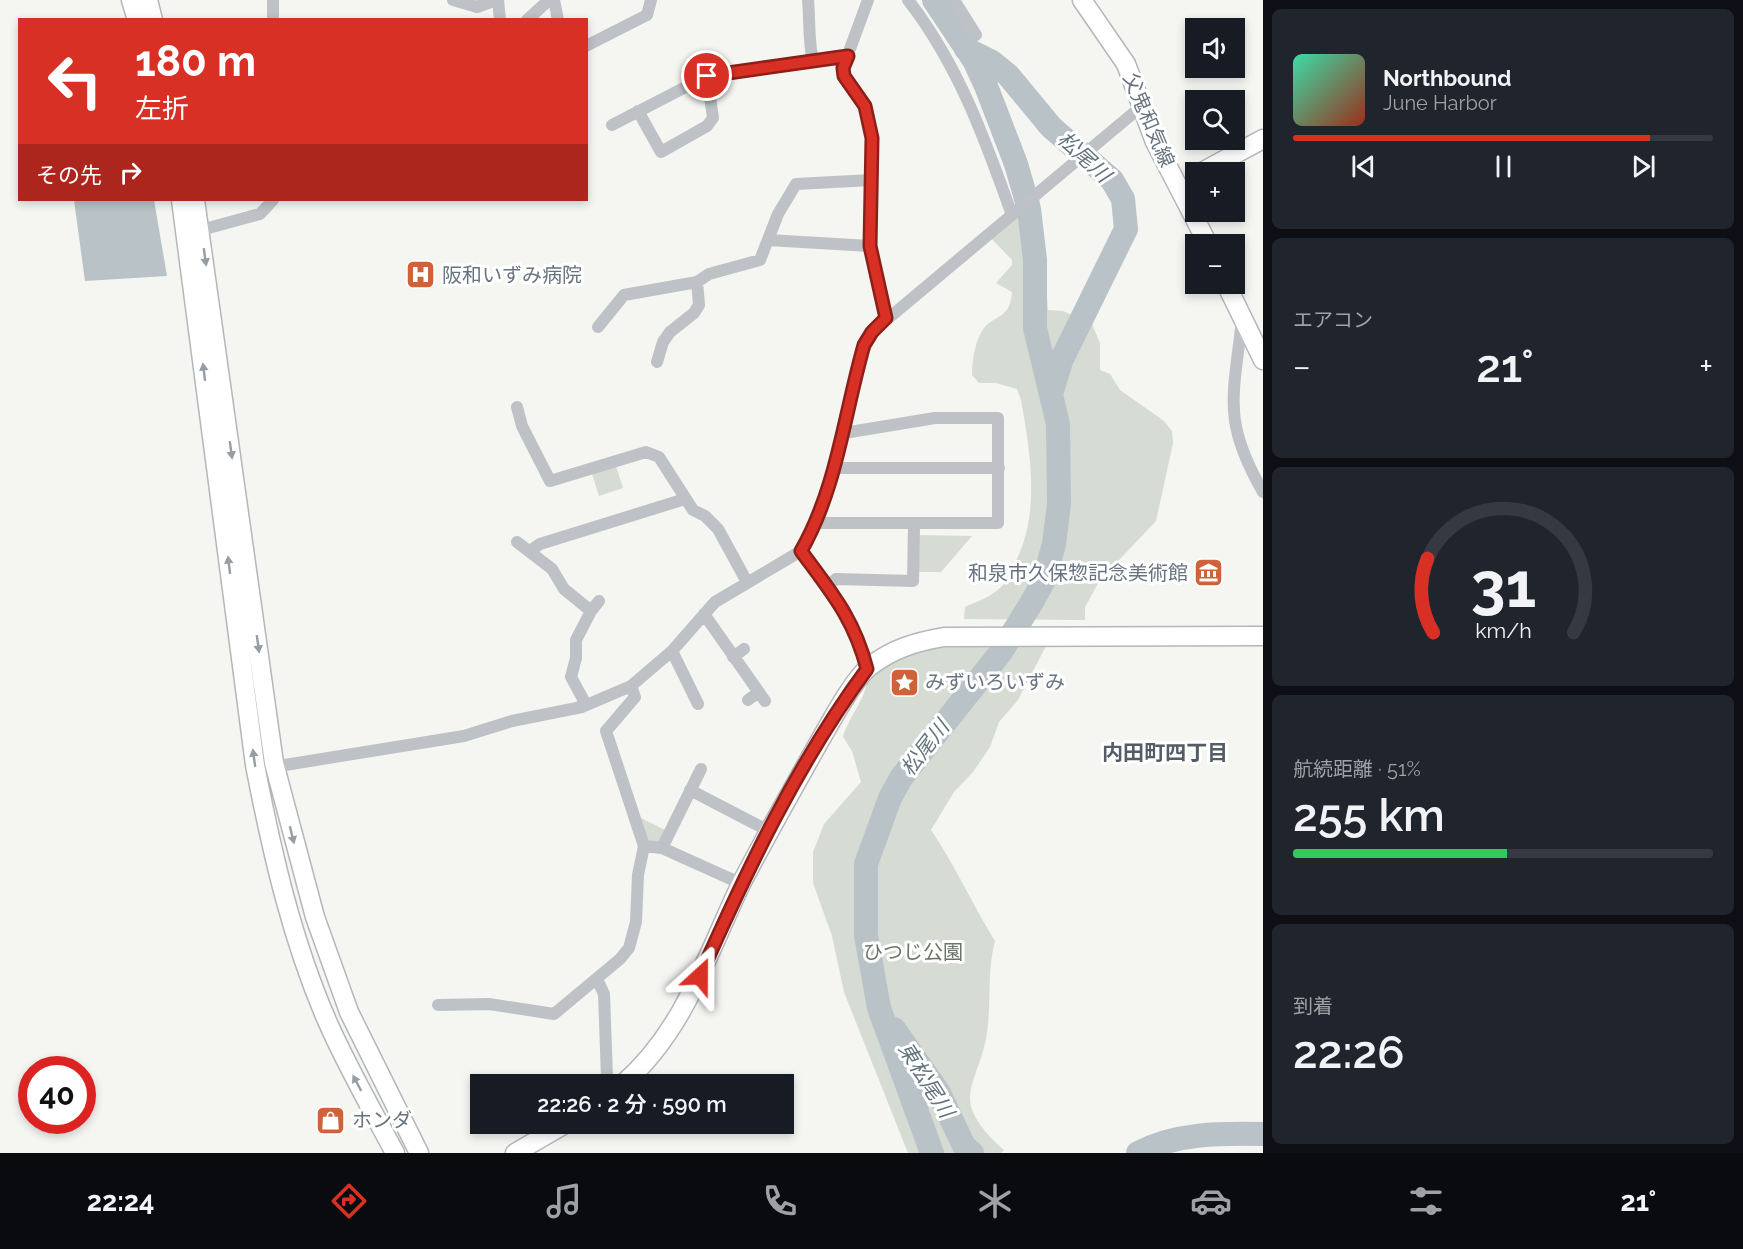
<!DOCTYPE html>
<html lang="ja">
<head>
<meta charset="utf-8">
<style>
	:root { --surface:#171b24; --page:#20242c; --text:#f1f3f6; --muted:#9ea1a6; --line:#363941; --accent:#d93025 }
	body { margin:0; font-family:Raleway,"Noto Sans JP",sans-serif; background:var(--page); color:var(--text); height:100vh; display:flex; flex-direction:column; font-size:22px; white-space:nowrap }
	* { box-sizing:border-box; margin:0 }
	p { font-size:20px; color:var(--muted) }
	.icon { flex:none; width:33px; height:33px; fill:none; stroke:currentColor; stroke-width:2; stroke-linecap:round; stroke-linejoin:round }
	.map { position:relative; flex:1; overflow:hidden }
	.side { display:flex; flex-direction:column; gap:9px; padding:9px; background:#0d0f14; width:480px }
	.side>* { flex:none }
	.hud { position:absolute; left:18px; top:18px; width:570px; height:183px; border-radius:0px; box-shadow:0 3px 9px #0003; background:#d93025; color:#fff; overflow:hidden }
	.tools { position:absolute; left:1185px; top:18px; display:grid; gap:12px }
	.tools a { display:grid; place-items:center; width:60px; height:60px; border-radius:0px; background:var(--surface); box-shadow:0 3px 9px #0003; font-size:30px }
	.speed { position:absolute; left:18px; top:1056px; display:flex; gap:12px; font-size:30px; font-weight:700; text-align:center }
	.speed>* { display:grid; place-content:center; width:78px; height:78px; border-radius:50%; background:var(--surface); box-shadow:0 3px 9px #0003; line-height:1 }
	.speed .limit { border:9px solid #d22; background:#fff; color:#111 }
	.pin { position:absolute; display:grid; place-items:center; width:51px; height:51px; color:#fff; margin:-26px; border:3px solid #fff; border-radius:50%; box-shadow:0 2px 6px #0007 }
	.me { position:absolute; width:66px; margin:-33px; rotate:24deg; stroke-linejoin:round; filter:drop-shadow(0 0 4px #0008) }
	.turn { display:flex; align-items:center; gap:21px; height:126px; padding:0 18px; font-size:27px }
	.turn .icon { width:78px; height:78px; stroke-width:2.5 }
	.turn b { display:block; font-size:42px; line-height:51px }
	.then { display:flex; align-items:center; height:57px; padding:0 18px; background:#0003; gap:12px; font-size:22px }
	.big { font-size:45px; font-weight:600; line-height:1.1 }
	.side .tile { flex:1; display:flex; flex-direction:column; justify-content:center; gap:9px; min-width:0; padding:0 21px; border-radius:9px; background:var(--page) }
	.side .dial { align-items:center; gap:0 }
	.dial svg { height:156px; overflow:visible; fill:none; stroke:var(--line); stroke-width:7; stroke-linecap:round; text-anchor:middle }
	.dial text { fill:var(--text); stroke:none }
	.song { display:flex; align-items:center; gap:18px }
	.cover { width:72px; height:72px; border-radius:9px; background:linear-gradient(135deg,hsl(160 70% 55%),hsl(10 70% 35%)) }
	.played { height:6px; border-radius:3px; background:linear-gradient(90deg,var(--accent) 85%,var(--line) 85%) }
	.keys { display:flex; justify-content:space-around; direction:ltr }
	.heat { display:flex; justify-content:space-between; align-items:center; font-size:33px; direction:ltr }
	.charge { height:9px; border-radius:4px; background:linear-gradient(90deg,#34c759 51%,var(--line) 0) }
	.trip { position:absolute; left:470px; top:1074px; width:324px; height:60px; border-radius:0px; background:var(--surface); box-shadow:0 3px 9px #0003; font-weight:600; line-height:60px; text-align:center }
	.tabs { display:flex; height:96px; justify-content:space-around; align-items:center; background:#090b0e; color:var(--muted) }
	.tabs .icon { width:42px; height:42px }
	.tabs .on { color:var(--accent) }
	.tabs b { font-size:27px; color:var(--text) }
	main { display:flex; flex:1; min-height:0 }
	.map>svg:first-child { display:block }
	.green { fill:#d6dbd3 }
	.water { fill:#b9c2c7 }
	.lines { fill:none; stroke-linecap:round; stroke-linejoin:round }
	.river { stroke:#b9c2c7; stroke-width:24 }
	.secondary-casing { stroke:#b3b7bb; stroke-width:21 }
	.street { stroke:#bec1c5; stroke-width:12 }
	.secondary { stroke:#fff; stroke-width:18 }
	.oneway { fill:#959da5 }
	.route-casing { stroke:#8d1f18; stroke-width:15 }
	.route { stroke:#d93025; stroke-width:10 }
	.labels { text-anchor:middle; stroke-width:6; stroke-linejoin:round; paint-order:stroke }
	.street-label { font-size:20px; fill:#67737f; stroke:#fff }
	.poi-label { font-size:20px; fill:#67737f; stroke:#fff; text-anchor:start }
	.park-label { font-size:20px; fill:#687765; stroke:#fff }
	.water-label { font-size:21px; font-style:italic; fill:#63747c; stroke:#fff }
	.neighbourhood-label { font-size:21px; font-weight:bold; fill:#545d65; stroke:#fff }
</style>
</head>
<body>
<main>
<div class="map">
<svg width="1263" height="1153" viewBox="0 0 1263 1153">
	<rect width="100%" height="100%" fill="#f5f5f2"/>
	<path class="green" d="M1039,193L1048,310L1063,311L1092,324L1100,343V370L1110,374L1120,390L1164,421L1172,431L1173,443L1156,521L1100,580L1085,607V620L964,619L965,607C978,601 991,597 1001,587C1007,582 1010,574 1013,567C1041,516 1031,456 1021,400L1017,389L996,383H979L972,375C972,361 975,340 984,328C996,314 1010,319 1012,292L996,283L1012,265V260L991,238Z
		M616,466L623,488L599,496L592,474Z
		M917,535L972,536L941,572H917Z
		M1019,645L1046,646L1018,700L999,722L990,747L973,772L954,792L931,830C955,865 972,904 995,941C985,978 994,1014 983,1051C979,1067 969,1084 970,1101C972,1119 990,1138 1004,1150L1001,1153H908L844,992L832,936L813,883V852L824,824L861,782L852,751L843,737C849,716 867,698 868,676L901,656L926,648Z
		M637,816L665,830L658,843H649Z"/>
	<path class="water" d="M74,200H154L167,276L85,281Z"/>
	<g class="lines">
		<path class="river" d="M966,49L992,62L1008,75L1051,127L1112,180L1123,199L1126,229L1061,361L1051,394
			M894,1029L939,1093L964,1146L972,1153
			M932,1153L879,1008L866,935V864L890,798L901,778L1001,652L1032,602L1044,580L1054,544L1059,504L1058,424L1035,328V260L1029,209L1016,164L986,86L974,60L934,0
			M1138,1153C1176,1133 1221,1133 1263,1134"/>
		<defs>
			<path id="secondary" d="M131,0L137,20
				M148,0L153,20
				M1082,0L1126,64L1155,142L1208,244
				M1202,172L1263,139
				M181,200L255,765C272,853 292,941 328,1023C348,1068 372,1110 395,1153
				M195,200L274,763L315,917L349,1012L419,1153
				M1226,284L1263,360
				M623,1084C685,1030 707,954 742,882C765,838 790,794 814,751C827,729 851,682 869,667C892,649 915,642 944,637L1263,636
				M515,1153L565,1124"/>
		</defs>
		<use href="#secondary" class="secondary-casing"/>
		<path class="street" d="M453,0L477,7L496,0
			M498,0L500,20
			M554,0L558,20
			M808,0C810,21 808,40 813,61
			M868,0L843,68L845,76L865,106L872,138L870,246L886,318
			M908,0C958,64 985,139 1012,215
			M954,0L976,35
			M273,20V0
			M527,20L549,0
			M586,46L647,15L651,0
			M638,111L661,152L707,126L713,118L707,76
			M612,125L707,76L848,56
			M201,230L260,214L273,200
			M768,240L870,246
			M1242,319C1234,396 1221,419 1263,492
			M598,327L624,295L697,282L709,274L760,260L778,214L796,184L872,180
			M657,362L663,342L670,332L694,313L699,305L697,282
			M517,407L522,426L550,481L646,452L659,457L693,510L705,516L718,529L747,582
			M834,468H999
			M817,523H998V418H935L844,433
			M517,542L552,569L564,589L591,611L576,640V658L571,677L583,699L582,707
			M530,551L540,544L685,499
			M801,551C830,591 855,620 867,669
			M827,586L836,579L913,581L914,525
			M591,611L599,601
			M704,614L765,701
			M672,651L698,704
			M733,657L744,649
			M748,700L759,692
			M274,763L285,765L464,736L512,721L582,707L631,686L672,651L715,602L801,551L817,523L844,433L853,385L864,346L872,332L1143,105
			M690,790L769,831
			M644,846L662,848L742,884
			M662,848L701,769
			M597,979L604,994L607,1077L611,1084
			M438,1005L489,1004L554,1014L620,959L629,948L636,922L638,875L644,846L606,731L635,697L631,686"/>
		<use href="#secondary" class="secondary"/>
	</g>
	<defs><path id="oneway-solid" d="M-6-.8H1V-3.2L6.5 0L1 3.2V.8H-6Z" transform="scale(1.5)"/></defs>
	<g class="oneway">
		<use href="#oneway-solid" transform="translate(205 257) rotate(82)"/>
		<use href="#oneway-solid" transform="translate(204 372) rotate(-97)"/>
		<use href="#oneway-solid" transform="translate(231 450) rotate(82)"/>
		<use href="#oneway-solid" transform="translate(229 565) rotate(-97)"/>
		<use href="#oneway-solid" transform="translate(258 644) rotate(82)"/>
		<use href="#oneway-solid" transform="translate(254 758) rotate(-98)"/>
		<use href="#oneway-solid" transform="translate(292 835) rotate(76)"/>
		<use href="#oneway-solid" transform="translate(357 1083) rotate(-118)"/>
	</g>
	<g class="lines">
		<defs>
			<path id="route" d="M700,976C747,870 798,762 867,669C854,618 831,592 801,551C837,488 844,415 864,345L872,332L886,318L870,246L872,138L865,106L844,76L843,68L848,56L707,76"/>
		</defs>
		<use href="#route" class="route-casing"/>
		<use href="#route" class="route"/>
	</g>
	<defs>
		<symbol id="hospital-square" viewBox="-11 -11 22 22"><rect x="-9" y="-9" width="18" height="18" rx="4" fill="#cf6238" stroke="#fff"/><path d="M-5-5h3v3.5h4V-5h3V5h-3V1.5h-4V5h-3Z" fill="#fff"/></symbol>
		<symbol id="museum-square" viewBox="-11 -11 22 22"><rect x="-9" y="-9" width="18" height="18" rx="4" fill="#cf6238" stroke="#fff"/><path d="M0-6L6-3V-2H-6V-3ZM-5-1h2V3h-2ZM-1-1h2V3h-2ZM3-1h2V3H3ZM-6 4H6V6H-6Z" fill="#fff"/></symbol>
		<symbol id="sight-square" viewBox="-11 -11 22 22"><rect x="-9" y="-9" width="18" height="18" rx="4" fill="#cf6238" stroke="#fff"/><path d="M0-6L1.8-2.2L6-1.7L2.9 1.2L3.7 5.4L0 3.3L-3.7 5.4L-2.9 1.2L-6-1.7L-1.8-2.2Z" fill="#fff"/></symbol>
		<symbol id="shop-square" viewBox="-11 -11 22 22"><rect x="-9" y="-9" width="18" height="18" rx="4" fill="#cf6238" stroke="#fff"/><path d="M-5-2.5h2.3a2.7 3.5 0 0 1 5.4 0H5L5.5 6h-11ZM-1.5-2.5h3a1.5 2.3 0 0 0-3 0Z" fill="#fff"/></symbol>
	</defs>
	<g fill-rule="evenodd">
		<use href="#hospital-square" x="404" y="258" width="33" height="33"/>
		<use href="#museum-square" x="1192" y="556" width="33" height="33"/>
		<use href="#sight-square" x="888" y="666" width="33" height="33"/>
		<use href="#shop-square" x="314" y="1104" width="33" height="33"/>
	</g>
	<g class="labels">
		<g class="street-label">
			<text transform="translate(1149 120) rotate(67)" y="7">父鬼和気線</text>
		</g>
		<g class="poi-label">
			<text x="442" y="282">阪和いずみ病院</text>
			<text x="1188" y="580" text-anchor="end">和泉市久保惣記念美術館</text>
			<text x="925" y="689">みずいろいずみ</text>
			<text x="352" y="1127">ホンダ</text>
		</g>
		<g class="park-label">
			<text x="913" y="959">ひつじ公園</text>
		</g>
		<g class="water-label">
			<text transform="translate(1084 157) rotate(43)" y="7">松尾川</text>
			<text transform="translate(925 748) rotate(-52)" y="7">松尾川</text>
			<text transform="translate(926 1080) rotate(58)" y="7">東松尾川</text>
		</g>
		<g class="neighbourhood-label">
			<text x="1165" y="760">内田町四丁目</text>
		</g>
	</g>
</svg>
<div class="tools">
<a><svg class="icon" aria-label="sound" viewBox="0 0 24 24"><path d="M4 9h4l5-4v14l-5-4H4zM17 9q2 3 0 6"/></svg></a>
<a><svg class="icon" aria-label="search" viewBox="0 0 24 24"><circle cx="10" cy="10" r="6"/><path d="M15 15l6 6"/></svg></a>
<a>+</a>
<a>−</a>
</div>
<div class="speed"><div class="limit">40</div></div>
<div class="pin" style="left:707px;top:76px;background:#d93025"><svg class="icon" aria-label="arrive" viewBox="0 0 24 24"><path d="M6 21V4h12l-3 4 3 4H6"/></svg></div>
<svg class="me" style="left:700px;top:976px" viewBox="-20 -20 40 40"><path d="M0-17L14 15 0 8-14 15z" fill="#d93025" stroke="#fff" stroke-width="4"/></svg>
<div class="trip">22:26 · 2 分 · 590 m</div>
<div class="hud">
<div class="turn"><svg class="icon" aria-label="left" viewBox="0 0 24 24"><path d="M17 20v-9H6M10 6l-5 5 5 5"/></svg><div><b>180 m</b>左折</div></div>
<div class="then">その先<svg class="icon" aria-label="right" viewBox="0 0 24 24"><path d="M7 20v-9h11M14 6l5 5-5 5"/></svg></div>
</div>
</div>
<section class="side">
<div class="tile">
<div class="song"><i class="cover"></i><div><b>Northbound</b><p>June Harbor</p></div></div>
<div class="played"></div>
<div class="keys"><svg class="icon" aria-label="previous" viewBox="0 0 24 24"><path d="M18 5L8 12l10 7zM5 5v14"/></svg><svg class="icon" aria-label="pause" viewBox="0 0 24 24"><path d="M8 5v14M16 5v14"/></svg><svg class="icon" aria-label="next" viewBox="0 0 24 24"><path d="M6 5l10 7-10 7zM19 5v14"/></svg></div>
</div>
<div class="tile"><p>エアコン</p>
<div class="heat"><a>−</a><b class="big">21°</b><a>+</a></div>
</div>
<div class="tile dial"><svg viewBox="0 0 100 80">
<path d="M14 69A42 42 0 1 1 86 69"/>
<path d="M14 69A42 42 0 0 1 11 31" stroke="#d93025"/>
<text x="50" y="56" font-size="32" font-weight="700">31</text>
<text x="50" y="72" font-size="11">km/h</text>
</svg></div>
<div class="tile"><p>航続距離 · 51%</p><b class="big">255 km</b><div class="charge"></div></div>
<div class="tile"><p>到着</p><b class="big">22:26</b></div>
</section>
</main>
<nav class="tabs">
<b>22:24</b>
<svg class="icon on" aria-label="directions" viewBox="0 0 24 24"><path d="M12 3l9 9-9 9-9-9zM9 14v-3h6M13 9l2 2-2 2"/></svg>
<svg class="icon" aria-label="music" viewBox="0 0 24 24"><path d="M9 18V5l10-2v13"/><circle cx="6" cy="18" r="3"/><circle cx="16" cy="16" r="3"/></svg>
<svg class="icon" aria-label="phone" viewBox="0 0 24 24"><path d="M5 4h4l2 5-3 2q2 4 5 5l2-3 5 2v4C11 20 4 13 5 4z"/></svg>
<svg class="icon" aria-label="climate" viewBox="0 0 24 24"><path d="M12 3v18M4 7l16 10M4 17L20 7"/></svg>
<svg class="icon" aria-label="car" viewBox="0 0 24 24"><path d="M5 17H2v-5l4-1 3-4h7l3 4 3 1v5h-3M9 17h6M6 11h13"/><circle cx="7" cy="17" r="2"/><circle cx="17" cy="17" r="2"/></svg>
<svg class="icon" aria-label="filters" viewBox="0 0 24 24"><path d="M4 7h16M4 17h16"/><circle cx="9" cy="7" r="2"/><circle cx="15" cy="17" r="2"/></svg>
<b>21°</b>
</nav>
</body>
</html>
